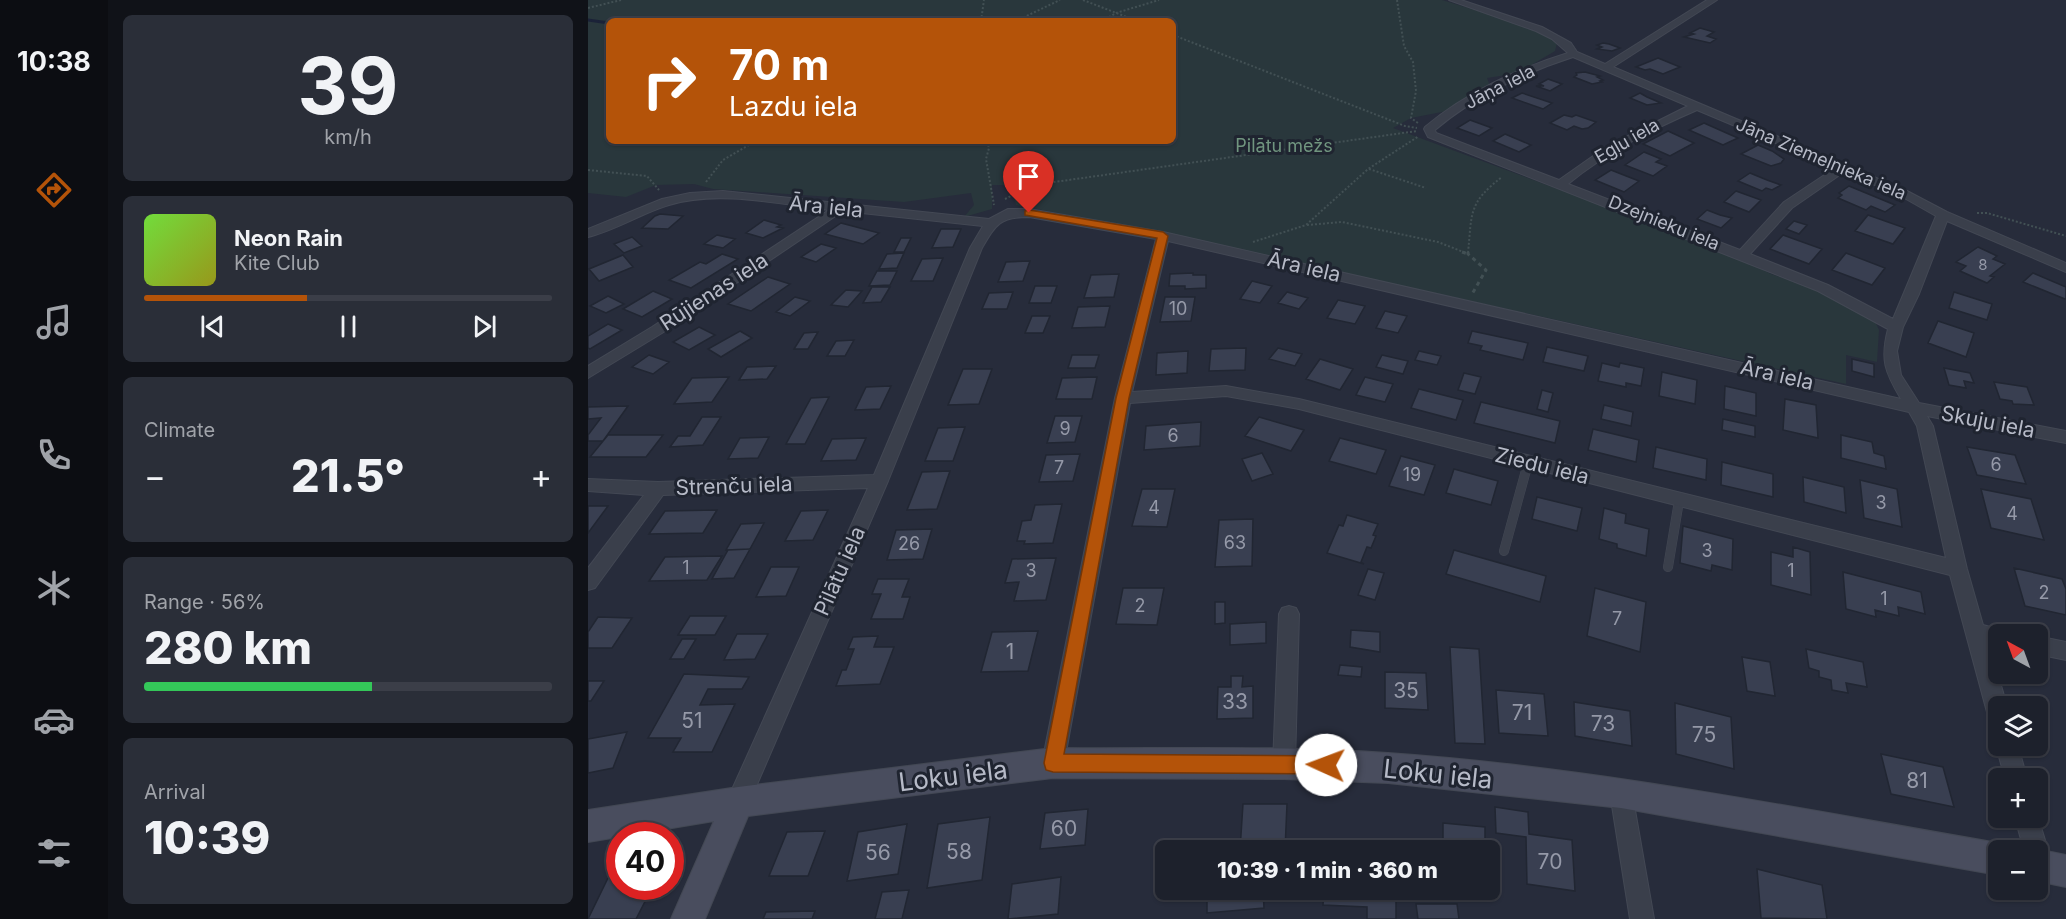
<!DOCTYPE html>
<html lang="en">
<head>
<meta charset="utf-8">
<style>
	:root { --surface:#1d212c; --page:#2a2e38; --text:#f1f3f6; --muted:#a0a3a9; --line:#3b3e48; --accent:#b45309 }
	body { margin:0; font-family:Inter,sans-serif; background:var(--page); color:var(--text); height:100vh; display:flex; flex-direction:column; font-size:22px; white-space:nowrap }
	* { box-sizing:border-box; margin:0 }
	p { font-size:20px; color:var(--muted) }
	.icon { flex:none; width:33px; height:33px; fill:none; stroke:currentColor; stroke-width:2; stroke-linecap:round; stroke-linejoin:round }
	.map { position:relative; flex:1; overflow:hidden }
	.side { display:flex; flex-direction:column; gap:15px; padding:15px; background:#101218; width:480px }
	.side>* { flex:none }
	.top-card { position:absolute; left:18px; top:18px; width:570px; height:126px; border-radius:9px; box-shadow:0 2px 4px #0004,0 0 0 2px var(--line); background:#b45309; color:#fff; overflow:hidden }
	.needle { width:39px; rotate:319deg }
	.fabs { position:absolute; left:1400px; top:624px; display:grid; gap:12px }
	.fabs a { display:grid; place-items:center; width:60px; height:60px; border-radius:9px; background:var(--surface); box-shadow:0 2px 4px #0004,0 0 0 2px var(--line); font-size:30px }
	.speed { position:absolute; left:18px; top:822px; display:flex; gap:12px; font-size:30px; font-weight:700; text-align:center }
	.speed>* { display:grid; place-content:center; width:78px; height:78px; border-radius:50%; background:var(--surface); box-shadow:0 2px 4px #0004,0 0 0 2px var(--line); line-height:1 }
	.speed .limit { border:9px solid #d22; background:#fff; color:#111 }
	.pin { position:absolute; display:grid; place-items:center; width:51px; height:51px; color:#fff; margin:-62px -26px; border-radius:50% 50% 50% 0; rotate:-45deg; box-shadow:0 0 6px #0007 }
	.pin .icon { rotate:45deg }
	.me { position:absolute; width:66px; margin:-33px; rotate:272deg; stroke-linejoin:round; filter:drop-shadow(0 0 4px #0008) }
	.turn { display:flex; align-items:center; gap:21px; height:126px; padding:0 24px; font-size:27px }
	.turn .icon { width:78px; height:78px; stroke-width:2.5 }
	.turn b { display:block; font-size:42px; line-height:51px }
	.big { font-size:45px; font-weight:800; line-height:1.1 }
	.side .card { flex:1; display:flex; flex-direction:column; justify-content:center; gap:9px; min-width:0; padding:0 21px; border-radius:9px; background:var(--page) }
	.side .dial { align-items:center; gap:0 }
	.dial b { font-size:78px; line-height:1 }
	.song { display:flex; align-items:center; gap:18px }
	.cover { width:72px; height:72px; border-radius:9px; background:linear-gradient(135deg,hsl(100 70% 55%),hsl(60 70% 35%)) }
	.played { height:6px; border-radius:3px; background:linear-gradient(90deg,var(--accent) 40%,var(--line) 40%) }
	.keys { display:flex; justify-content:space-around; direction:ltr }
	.heat { display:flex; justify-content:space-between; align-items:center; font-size:33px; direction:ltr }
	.charge { height:9px; border-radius:4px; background:linear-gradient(90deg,#34c759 56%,var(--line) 0) }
	.trip { position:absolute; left:567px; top:840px; width:345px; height:60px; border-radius:9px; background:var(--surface); box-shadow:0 2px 4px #0004,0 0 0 2px var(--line); font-weight:800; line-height:60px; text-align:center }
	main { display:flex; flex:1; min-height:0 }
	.dock { display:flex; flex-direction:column; width:108px; justify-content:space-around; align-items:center; background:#0c0d12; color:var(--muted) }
	.dock .icon { width:42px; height:42px }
	.dock .on { color:var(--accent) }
	.dock b { font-size:27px; color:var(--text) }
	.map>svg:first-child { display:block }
	.green { fill:#29373c; fill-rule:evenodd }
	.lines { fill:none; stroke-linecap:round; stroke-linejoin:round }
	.stream { stroke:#1b2238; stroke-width:3 }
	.building { fill:#393f51; stroke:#212632; stroke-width:1.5 }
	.lane-casing { stroke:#434854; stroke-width:10 }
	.street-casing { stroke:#434854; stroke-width:2 }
	.secondary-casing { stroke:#434854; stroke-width:2 }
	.path-far1 { stroke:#425054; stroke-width:2; stroke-dasharray:2 2; stroke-linecap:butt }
	.path { stroke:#425054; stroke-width:3; stroke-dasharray:4 4; stroke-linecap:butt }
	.lane { stroke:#3a3f4b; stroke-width:9 }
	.street { fill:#3a3f4b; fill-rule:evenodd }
	.secondary { fill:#494d5e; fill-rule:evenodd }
	.route { fill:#b45309; stroke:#753606; stroke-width:1.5 }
	.labels { text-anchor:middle; stroke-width:6; stroke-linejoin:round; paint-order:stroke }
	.far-number-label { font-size:15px; fill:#9599a8 }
	.far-street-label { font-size:18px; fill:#b6bac7; stroke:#1f2430 }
	.far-park-label { font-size:18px; fill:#70957f; stroke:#1f2430 }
	.number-label { font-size:18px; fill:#9599a8 }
	.street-label { font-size:21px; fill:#b6bac7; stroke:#1f2430 }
	.near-number-label { font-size:21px; fill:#9599a8 }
	.near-street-label { font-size:26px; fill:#b6bac7; stroke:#1f2430 }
</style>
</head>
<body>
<main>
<nav class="dock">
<b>10:38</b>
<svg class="icon on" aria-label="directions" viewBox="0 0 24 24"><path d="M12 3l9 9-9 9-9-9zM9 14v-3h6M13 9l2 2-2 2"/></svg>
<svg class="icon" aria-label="music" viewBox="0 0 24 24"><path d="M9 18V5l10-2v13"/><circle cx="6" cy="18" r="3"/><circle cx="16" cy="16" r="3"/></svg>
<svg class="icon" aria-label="phone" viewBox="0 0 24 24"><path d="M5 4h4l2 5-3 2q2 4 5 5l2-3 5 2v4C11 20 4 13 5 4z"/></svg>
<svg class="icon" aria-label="climate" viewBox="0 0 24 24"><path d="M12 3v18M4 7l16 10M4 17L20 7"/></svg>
<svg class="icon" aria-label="car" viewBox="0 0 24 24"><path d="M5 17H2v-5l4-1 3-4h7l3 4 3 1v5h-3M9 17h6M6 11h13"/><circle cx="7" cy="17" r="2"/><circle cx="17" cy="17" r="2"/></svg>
<svg class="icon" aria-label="filters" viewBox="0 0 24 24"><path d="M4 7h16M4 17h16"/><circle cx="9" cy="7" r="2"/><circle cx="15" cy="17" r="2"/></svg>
</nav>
<section class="side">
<div class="card dial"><b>39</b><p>km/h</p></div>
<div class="card">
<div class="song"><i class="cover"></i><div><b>Neon Rain</b><p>Kite Club</p></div></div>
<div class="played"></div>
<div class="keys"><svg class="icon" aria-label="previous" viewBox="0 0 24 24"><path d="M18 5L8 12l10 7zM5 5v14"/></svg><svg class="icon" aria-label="pause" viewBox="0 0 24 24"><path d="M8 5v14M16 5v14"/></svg><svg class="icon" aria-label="next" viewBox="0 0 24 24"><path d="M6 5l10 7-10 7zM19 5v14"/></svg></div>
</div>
<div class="card"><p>Climate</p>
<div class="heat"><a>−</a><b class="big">21.5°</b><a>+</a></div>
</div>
<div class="card"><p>Range · 56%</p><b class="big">280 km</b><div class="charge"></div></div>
<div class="card"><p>Arrival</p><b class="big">10:39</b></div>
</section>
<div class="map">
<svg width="1478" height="919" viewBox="0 0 1478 919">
	<rect width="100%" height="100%" fill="#272c3b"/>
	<path class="green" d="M0,0H854L940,26L970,39L967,51L945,64L938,72L899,78L903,89L869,109L823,118L805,128L1137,251L1183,274L1238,292L1285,317L1291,330L1289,362L1258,355V384L579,234L428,205L423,185H404V209L376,217L386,205L383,193L316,202L125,189L106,184L68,185L38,197L0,193ZM21,21H585V141H21Z"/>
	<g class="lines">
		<path class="stream" d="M0,20L21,23"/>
	</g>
	<path class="building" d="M1112,28L1126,32L1119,36L1128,39L1122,43L1096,37L1106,34L1102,33Z
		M1015,43L1021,44L1032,48L1024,51L1009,49L1014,47L1009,45Z
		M1070,58L1092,67L1075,74L1062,69L1057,70L1048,67Z
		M997,72L1012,76L1009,77L1015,80L1012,81L1014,82L1004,84L986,77L989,75L988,73Z
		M960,79L974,84L962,91L948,86H956L951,84Z
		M934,93L964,103L955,109L924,98Z
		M1052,93L1059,97L1073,103L1059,105L1042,98Z
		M976,115L984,117L988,115L1008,122L1000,128L994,129L986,126L979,130L962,123Z
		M882,120L904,128L891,136L869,128Z
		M1116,123L1143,135L1150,138L1135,145L1101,130Z
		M1080,131L1106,143L1082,156L1055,144Z
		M917,134L943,145L931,152L905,141Z
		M1170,145L1184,151L1196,159L1193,163L1183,166L1153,154Z
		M1056,152L1073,159L1068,162L1079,166L1065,176L1037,165Z
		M1023,170L1051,181L1036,192L1007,180Z
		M1162,173L1179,180L1193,185L1184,190L1178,188L1174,191L1150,181Z
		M1261,186L1307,205L1297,212L1283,206L1278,210L1250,198L1254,195L1251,193Z
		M1148,191L1173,200L1161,212L1136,202Z
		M1119,210L1132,215L1144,218L1133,228L1109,219Z
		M72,214L95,216L80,229L54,228L67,216Z
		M1280,215L1317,228L1305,244L1267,231Z
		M176,220L193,225L189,227L195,228L175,238L158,233Z
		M1206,221L1219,225L1211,234L1198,229Z
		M253,223L291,233L275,244L237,234Z
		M353,229H373L365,247L344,248Z
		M129,235L147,239L135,248L116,244Z
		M1195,235L1234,249L1221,264L1182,249Z
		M44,237L54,246L36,253L26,244Z
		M313,238H323L316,252H306Z
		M233,244L248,248L228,262L213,257Z
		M1390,247L1409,256L1405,259L1417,264L1402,276L1406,277L1399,283L1372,271L1378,266L1368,262Z
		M316,253L309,268L291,269L299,254Z
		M1258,253L1297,268L1284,285L1244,270Z
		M134,254L150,259L103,288L81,280L112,262L118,264Z
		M35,255L45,267L11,281L1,269Z
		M355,258L345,281H323L334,259Z
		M442,261L435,281L410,282L418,262Z
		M289,271H309L302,285L281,286Z
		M605,273V275H618V288L597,289V286H581L582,274Z
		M1445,273L1478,287V298L1477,299L1435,282Z
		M531,274L526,297L496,298L503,275Z
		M180,277L202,284L163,311L140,304Z
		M664,281L684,286L672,303L652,299Z
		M447,286H469L463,303H441Z
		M284,287H302L293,302L275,303Z
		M258,290L274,291L260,307L243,305Z
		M65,291L84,299L54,317L35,309Z
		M425,292L419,309H394L401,293Z
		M699,292L720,298L711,309L690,303Z
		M1366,292L1404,304L1399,320L1361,308Z
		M20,296L36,304L18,313L2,306Z
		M207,297L222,301L202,316L188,312Z
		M577,297H607L603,321L572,322Z
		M750,300L777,306L767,324L739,318Z
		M522,306L517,327L484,328L490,307Z
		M797,311L819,316L810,333L788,328Z
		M444,316H462L455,333H437Z
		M1350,321L1386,333L1378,357L1340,343Z
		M20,324L34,330L2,349L0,348V336Z
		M111,327L127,335L101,350L85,342Z
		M152,331L164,338L133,357L120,349Z
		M884,331L940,343L935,360L892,350L894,346L880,343Z
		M230,332L220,349H206L216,333Z
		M266,340L257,356H239L248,341Z
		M959,347L1000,356L996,371L955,362Z
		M658,348L657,370L621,371L623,349Z
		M690,348L714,354L707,366L681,359Z
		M600,351L599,373L568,375L569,353Z
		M831,351L853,356L849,365L827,360Z
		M61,355L81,362L65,374L44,367Z
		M484,355H511L507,368H480Z
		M794,355L820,361L815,374L788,367Z
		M732,359L765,369L752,390L718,379Z
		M1264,359L1286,364V377L1264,371Z
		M1014,363L1031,367L1032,363L1056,368L1053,386L1038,383V387L1010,381Z
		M188,366L179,379L151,380L159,367Z
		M1356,368L1382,373L1386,383L1376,381L1378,388L1361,385Z
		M375,369H404L391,404L360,405Z
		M1074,372L1109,380L1107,404L1071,396Z
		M876,373L893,377L887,394L870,390Z
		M141,377L124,402L86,404L104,378Z
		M509,377L504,399H468L474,378Z
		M777,377L805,384L797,402L768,395Z
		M1406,382L1439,387L1446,405L1425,404L1424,401L1412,399Z
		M303,386L292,409L267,410L278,387Z
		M1137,386L1168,393V416L1136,409Z
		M831,389L875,400L868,420L823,408Z
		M954,390L965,393L960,412L949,409Z
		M241,397L217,444H198L223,398Z
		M1197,399L1228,405L1230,438L1195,430Z
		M893,402L972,421L967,443L886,423Z
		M1016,405L1045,412L1043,426L1013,419Z
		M40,406L15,441H0V435L13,418L0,419V407Z
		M467,416H494L487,442L459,443Z
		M114,417H133L115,445L82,447L90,436H102Z
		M671,417L716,430L703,451L657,436Z
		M1135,419L1167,426V437L1134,430Z
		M613,422L612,446L556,450L558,426Z
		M377,427L365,461H337L350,428Z
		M1005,429L1051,440L1048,462L1000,450Z
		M20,435H75L58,457H2Z
		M1253,435L1284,442L1286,453L1296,456L1298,469L1253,458Z
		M181,437L170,458L140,459L152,438Z
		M278,438L268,460L233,461L244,439Z
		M752,438L798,450L788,474L741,461Z
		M1068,447L1119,459L1118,480L1065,468Z
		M1379,447L1427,455L1438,484L1389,475Z
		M674,453L685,474L664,481L654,459Z
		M492,454L485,481L451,482L458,455Z
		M813,456L847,465L836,495L801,486Z
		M1134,462L1185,474V497L1133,485Z
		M866,469L910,481L903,505L858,493Z
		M362,471L349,509L319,510L334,472Z
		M1215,477L1256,487L1258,513L1216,502Z
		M1272,480L1309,489L1314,527L1276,518Z
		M554,489H587L579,527L544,526Z
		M1393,489L1443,499L1456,540L1403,528Z
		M949,497L994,508L989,531L944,519Z
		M474,504L465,543L436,544L437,541H429L434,521L443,520L447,505Z
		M0,506H20L0,533Z
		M1016,508L1038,514L1037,523L1061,529L1058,556L1029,548V544L1011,539Z
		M129,510L115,533L61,534L77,511Z
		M240,510L225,540L197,541L213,511Z
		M759,515L790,524L785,535L788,536L783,548L779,547L773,562L776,564L739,553L751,525L755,526Z
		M665,519L664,566L627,567L631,520Z
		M176,523L162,549L138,550L153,524Z
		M1095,526L1145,539L1144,570L1124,565L1123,571L1092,563Z
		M344,529L335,559L299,560L308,530Z
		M1205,547L1222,552L1223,595L1183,585V552L1205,557Z
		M162,549L146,578L124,579L140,550Z
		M866,550L958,576L952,602L858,574Z
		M134,556L119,580L61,581L77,557Z
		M468,558L458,600L426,601L431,582L417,583L424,559Z
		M183,567H211L198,596L168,597Z
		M1426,568L1474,579L1478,589V615L1437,606Z
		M780,569L796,573L787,600L770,595Z
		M1255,572L1333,592L1337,614L1310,607L1311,616L1287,610L1288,617L1258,609Z
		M290,579H321L314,597H322L315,619H283L293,594H284Z
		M535,588H576L569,625L528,624Z
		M1007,588L1058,602L1052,652L999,636Z
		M627,602H637V623L627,624Z
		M102,616H138L127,635H90Z
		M10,617L44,618L24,648H0V632Z
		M678,622V643L642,645V624Z
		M763,630L792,632V652L762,647Z
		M450,631L440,671L393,672L404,632Z
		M149,634H180L167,659L136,660Z
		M290,636L286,647H306L292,684L248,686L254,670H258L266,649H260L265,637Z
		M94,639H108L96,659H82Z
		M862,647L891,649L897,744L867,743Z
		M1218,649L1275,662L1279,687L1258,683L1260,693L1244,690L1243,680L1231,677V671L1221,668Z
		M1154,657L1182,662L1187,696L1159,691Z
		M752,665L774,667L773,677L750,675Z
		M797,672L838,673L840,710L797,708Z
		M96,674L161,677L154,689H120L112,705L147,704L124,752H85L93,738H60Z
		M643,676H655L654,687L665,686V718L629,719L630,687H643Z
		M0,681H16L3,701H0Z
		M908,690L956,694L960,736L911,733Z
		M986,702L1042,711L1044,746L987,736Z
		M1087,703L1143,717L1146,769L1088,754Z
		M39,732L25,768L0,773V739Z
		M1293,754L1355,767L1366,807L1303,794Z
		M655,804H699L697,850H652Z
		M907,807L940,812L941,834L984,840L987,891L939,884L938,837L908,833Z
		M500,809L497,845L452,849L457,813Z
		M402,817L394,880L339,888L350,824Z
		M855,823L897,827V850H855Z
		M319,824L310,874L259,881L270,832Z
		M237,831L220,876H181L199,832Z
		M1169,869L1234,885L1239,919L1173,918Z
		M473,877L470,914L420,919L424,884Z
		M20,878H32V886H65L48,919H0Z
		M321,890L314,919H287L294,892Z
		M619,890H675L676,908L619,913Z
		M736,890H808V919H779V907L735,905Z
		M828,904H869L871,919H830Z
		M227,911L224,919H175L178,912Z"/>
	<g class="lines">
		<defs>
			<path id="lane" d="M916,551L940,463
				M1080,567L1091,501"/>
			<path id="street" d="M861,0H873L954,27L983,43L989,52L1017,64L1119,0H1129L1025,67L1319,191L1359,212L1478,263V272L1359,221L1331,294L1315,327L1309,351L1313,375L1331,403L1478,431V443L1339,416L1345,426L1379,569L1395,625L1417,631L1419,634H1410V646L1401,644L1419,706H1410V722L1403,719L1399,712L1362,575L711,409L638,396L542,403L476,763L473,771L465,774L457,771L454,763L527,398L568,239L441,217C412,217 408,224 394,248L300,481L158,810L150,813L142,810L139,802L142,794L280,488L75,495L7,588L0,590V568L56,495L0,491V479L70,482L286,475L382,248L395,226L255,211L74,333L0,378V366L64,327L241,210C190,204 131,190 81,205C54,213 28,230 0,237V229L74,199L102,193L135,191L401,219L420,209H441L575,232L1313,399C1297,372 1292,360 1300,329L1230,291L840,137L836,129L837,127C877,93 931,68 980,53L964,39L948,31ZM985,57L1100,106L1018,147L971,180L848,133L847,130C885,97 938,72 985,57ZM1109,110L1247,168L1196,202L1152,250L980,184C1019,152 1063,130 1109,110ZM1256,172L1311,195L1348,216L1305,319L1240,285L1162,254L1204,208ZM580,241L1321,412L1329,426L1358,558L711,399L638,386L544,392Z
				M701,606L708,608L711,614L707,764L704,772L696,775L688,772L685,764L691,614L694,608Z
				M1449,636L1478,642V660L1449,654Z
				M1410,742V746H1430L1439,778H1417L1408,746Z
				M1033,782L1041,785L1044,793L1066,919H1042L1022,793L1025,785Z
				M1449,814L1460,850L1456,858L1449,861V850H1436L1427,818H1449Z"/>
			<path id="secondary" d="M465,748C576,749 689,745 800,753C1005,767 1207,808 1410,843L1421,848L1423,850H1410V875L1033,808L800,783L696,779L465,778L160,816L117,919H83L126,821L0,842V810L150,787Z
				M1449,849L1478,855V887L1449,881V850H1445Z"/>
		</defs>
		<use href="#lane" class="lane-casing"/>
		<use href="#street" class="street-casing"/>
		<use href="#secondary" class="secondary-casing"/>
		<path class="path-far1" d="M495,0L549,21
			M809,0L816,46L825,62L828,91L823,118L830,123
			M0,8L33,0
			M393,21L396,0
			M428,21L472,0
			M514,21L528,13L571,0
			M585,35L817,126L829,128
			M399,141L401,148L398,159L406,205
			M781,169L838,188
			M0,170L59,176L71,190
			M118,182L135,160L168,141
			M417,199L445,185L829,131
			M1389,213H1399L1478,236
			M719,225L754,222L850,242L878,253
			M665,242L718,225L780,169L831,136
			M880,253C884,213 880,203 914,177"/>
		<path class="path" d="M874,252L880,254
			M880,252V254L898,270L884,294"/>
		<use href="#lane" class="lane"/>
		<use href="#street" class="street"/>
		<use href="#secondary" class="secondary"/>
	</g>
	<path class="route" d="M441,210L575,232L580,236L541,398L476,754L738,756L744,759L747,765L744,772L738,774L465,772L458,770L456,763L528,398L569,238L437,215V211Z"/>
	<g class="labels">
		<g class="far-number-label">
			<text x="1395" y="270">8</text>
		</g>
		<g class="far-street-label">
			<text transform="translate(912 87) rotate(-27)" y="6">Jāņa iela</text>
			<text transform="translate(1039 141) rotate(-30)" y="6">Egļu iela</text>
			<text transform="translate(1233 159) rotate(23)" y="6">Jāņa Ziemeļnieka iela</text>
			<text transform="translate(1076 223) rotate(22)" y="6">Dzejnieku iela</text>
		</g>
		<g class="far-park-label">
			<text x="696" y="152">Pilātu mežs</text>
		</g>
		<g class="number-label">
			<text x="590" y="315">10</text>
			<text x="477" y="435">9</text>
			<text x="585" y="442">6</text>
			<text x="1408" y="471">6</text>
			<text x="471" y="474">7</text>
			<text x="824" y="481">19</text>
			<text x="1293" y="509">3</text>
			<text x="566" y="514">4</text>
			<text x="1424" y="520">4</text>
			<text x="647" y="549">63</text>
			<text x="321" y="550">26</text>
			<text x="1119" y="557">3</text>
			<text x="98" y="574">1</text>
			<text x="443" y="577">3</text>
			<text x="1203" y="577">1</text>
			<text x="1456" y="599">2</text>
			<text x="1296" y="605">1</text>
			<text x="552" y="612">2</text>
			<text x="1029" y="625">7</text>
		</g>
		<g class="street-label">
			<text transform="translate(238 207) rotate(6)" y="7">Āra iela</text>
			<text transform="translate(716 267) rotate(13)" y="7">Āra iela</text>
			<text transform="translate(126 292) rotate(-33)" y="7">Rūjienas iela</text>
			<text transform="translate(1189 375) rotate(13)" y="7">Āra iela</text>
			<text transform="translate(1400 422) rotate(11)" y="7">Skuju iela</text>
			<text transform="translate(954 466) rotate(14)" y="7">Ziedu iela</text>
			<text transform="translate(146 486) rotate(-2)" y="7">Strenču iela</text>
			<text transform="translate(252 571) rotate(-66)" y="7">Pilātu iela</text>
		</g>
		<g class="near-number-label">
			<text x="422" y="659">1</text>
			<text x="818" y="698">35</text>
			<text x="647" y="709">33</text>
			<text x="934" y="720">71</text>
			<text x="104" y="728">51</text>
			<text x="1015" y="731">73</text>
			<text x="1116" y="742">75</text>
			<text x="1329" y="788">81</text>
			<text x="476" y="836">60</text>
			<text x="371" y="859">58</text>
			<text x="290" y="860">56</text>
			<text x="962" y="869">70</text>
		</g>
		<g class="near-street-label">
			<text transform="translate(850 774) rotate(6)" y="9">Loku iela</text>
			<text transform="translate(365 776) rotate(-7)" y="9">Loku iela</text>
		</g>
	</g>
</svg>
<div class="fabs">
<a><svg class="needle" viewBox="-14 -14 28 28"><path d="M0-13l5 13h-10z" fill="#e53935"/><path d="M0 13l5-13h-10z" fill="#a0a3a9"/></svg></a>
<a><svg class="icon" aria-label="layers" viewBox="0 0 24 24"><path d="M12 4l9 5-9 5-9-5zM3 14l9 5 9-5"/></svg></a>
<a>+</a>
<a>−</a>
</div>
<div class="speed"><div class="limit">40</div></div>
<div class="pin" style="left:441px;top:213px;background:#d93025"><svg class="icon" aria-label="arrive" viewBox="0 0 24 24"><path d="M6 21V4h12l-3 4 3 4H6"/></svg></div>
<svg class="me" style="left:738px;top:765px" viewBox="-20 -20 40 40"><circle r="19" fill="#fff"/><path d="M0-13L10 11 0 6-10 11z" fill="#b45309"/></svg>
<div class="trip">10:39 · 1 min · 360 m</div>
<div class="top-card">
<div class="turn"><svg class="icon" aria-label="right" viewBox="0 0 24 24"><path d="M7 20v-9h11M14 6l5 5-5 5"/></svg><div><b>70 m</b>Lazdu iela</div></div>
</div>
</div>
</main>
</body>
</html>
